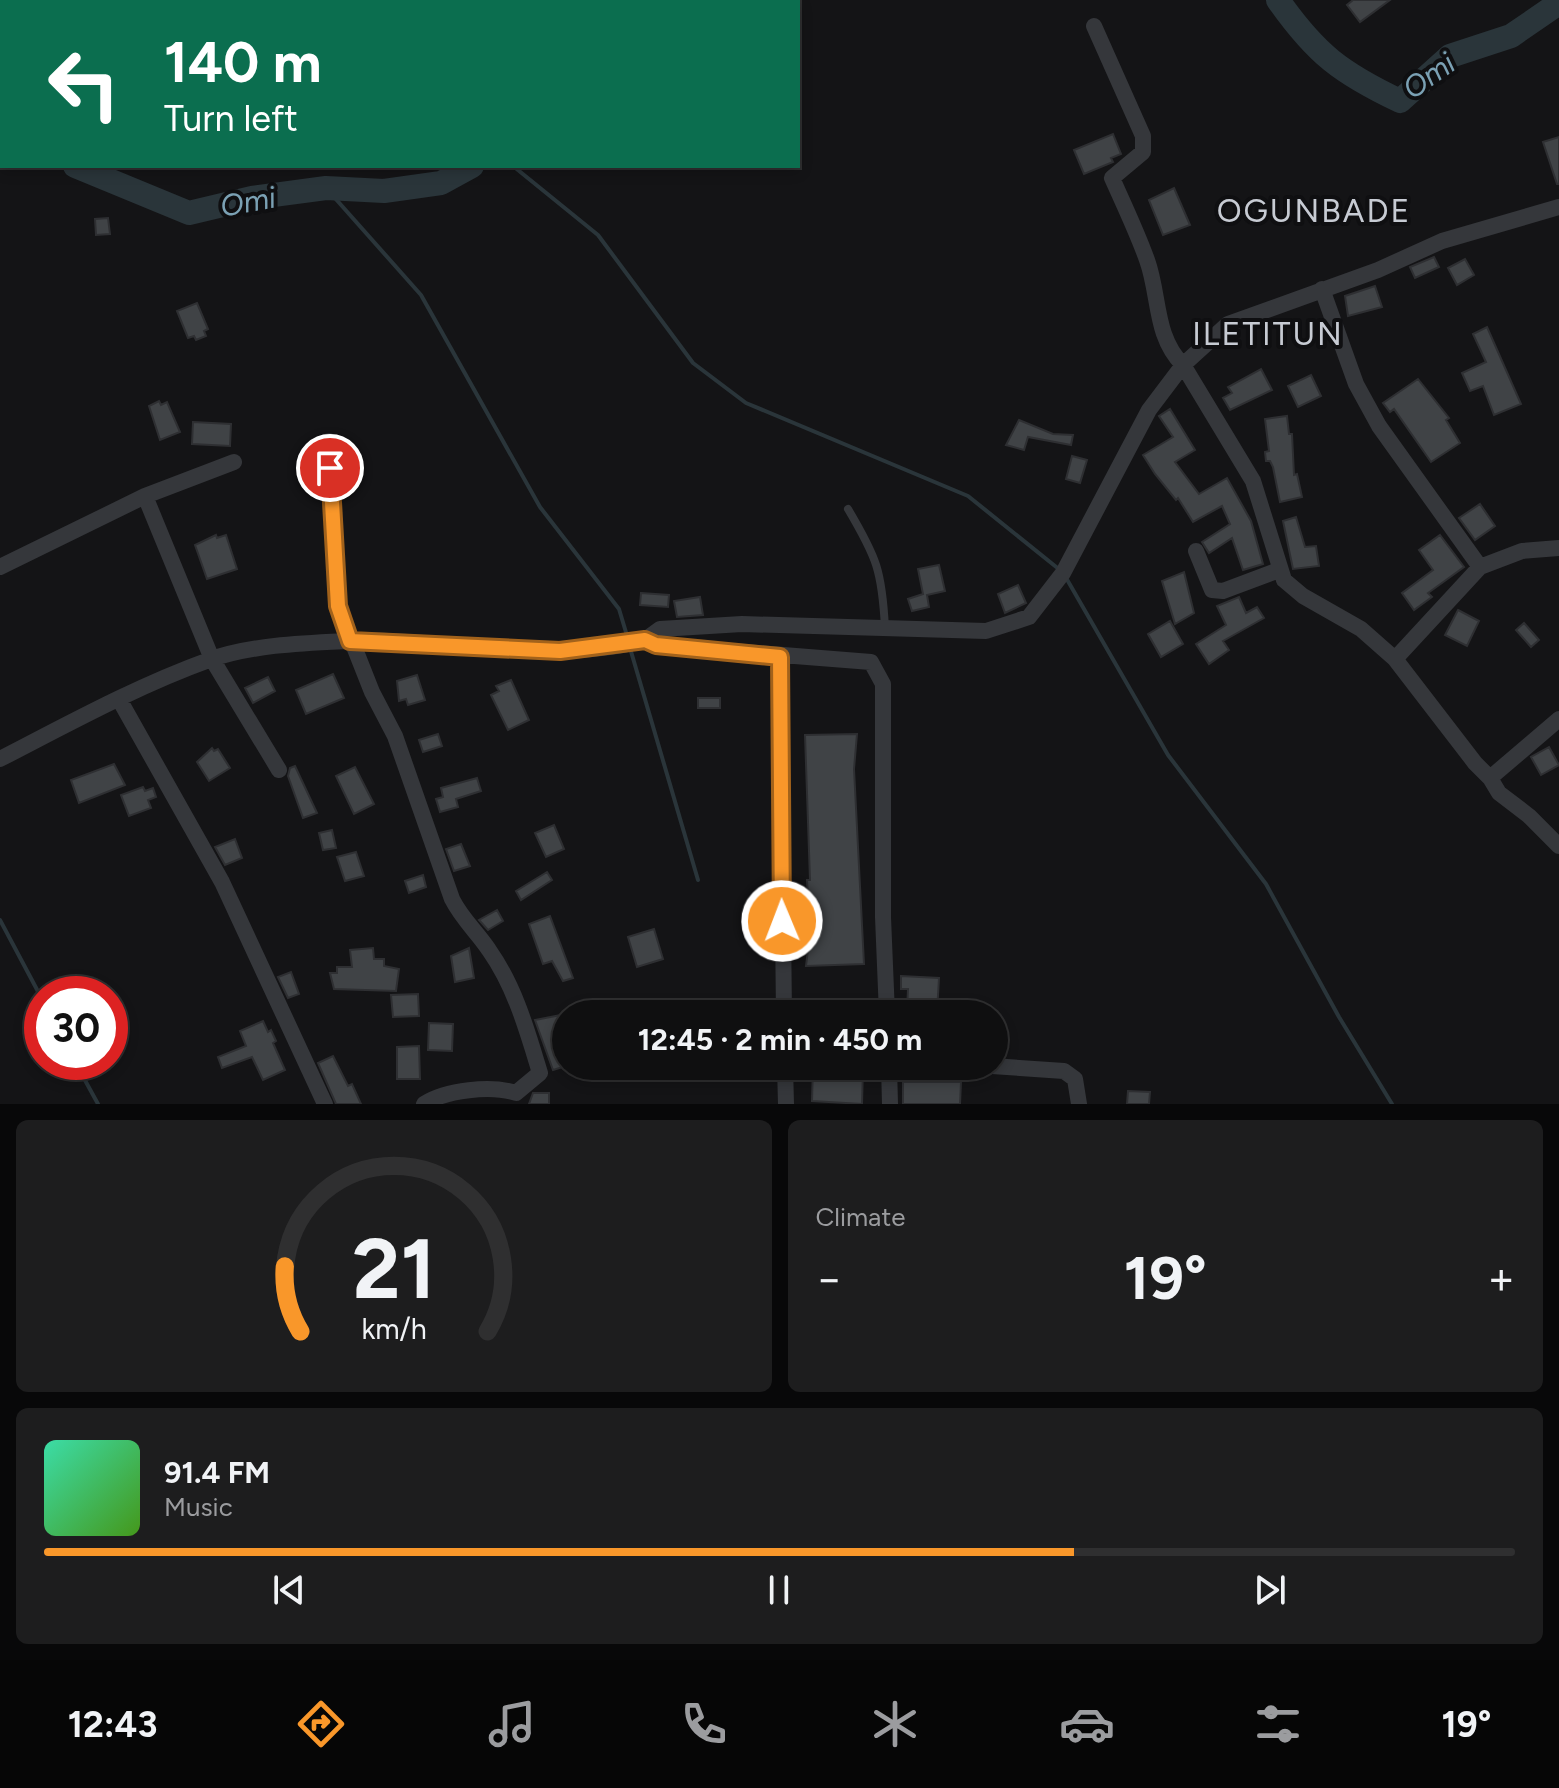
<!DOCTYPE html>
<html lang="en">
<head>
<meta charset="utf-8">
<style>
	:root { --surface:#0f0f10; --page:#1d1d1e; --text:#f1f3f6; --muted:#9b9c9f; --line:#2f2f30; --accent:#f9972a }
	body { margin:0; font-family:Figtree,sans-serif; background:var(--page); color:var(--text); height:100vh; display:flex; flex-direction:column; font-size:30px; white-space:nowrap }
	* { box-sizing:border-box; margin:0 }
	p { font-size:26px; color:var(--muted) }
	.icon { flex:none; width:44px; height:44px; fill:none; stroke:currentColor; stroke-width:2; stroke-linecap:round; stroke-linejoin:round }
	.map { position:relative; height:1104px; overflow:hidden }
	.sheet { display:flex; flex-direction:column; gap:16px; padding:16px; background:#080809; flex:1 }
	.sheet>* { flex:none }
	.top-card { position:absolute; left:0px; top:0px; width:800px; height:168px; box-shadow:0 4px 12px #0003,0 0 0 2px var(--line); background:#0b6e4f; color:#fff; overflow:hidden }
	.speed { position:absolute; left:24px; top:976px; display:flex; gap:16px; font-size:40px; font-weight:700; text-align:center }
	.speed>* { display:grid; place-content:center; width:104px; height:104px; border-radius:50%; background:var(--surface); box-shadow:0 4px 12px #0003,0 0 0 2px var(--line); line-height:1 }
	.speed .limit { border:12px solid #d22; background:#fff; color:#111 }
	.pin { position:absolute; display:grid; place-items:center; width:68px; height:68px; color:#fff; margin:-34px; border:4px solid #fff; border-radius:50%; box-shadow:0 2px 8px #0007 }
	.me { position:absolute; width:88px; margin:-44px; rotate:359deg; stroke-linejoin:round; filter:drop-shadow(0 0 6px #0008) }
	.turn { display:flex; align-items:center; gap:28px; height:168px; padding:0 32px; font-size:36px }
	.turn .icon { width:104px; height:104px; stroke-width:2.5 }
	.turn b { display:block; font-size:56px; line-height:68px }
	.big { font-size:60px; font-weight:700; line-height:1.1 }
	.sheet .widget { flex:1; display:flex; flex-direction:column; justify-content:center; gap:12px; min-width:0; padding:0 28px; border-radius:12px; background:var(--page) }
	.sheet .dial { align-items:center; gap:0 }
	.dial svg { height:208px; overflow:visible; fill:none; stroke:var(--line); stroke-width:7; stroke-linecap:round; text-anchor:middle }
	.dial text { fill:var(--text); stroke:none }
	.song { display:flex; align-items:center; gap:24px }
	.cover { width:96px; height:96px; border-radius:12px; background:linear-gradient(135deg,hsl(160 70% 55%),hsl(100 70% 35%)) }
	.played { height:8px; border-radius:4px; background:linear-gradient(90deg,var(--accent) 70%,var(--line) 70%) }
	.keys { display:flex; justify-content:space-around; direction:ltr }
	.heat { display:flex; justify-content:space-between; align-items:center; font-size:44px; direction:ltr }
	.sheet .tiles { flex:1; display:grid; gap:16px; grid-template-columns:1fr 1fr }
	.widget:last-child { grid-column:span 2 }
	.trip { position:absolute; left:552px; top:1000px; width:456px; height:80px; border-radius:40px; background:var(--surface); box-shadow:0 4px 12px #0003,0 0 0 2px var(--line); font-weight:700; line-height:80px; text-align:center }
	.tabs { display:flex; height:128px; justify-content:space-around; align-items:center; background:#060606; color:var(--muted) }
	.tabs .icon { width:56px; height:56px }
	.tabs .current { color:var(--accent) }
	.tabs b { font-size:36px; color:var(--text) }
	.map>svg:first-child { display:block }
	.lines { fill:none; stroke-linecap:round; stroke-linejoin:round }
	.stream { stroke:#2a353a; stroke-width:4 }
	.river { stroke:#2a353a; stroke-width:24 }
	.building { fill:#404346; stroke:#2e2f32; stroke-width:2 }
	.service { stroke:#35373b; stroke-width:8 }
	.minor { stroke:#35373b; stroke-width:16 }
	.route-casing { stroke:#a2621b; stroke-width:20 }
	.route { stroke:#f9972a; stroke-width:14 }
	.labels { text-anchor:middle; stroke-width:8; stroke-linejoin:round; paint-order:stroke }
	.water-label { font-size:30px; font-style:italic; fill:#7ba1b4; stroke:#0f0f11 }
	.quarter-label { font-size:32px; letter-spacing:2px; fill:#c7cbd3; stroke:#0f0f11 }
</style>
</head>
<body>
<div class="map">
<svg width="1559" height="1104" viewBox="0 0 1559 1104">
	<rect width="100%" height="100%" fill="#141416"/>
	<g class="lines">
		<path class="stream" d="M513,166L598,235L693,363L746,403L968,496L1060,570
			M326,188L421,295L540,507L619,609L628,639
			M1065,576L1168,755L1266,884L1339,1017L1392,1104
			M630,648L698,880
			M0,920L42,999
			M75,1062L98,1104"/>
		<path class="river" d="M528,0V2
			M1278,0C1316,54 1341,73 1400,101L1450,56L1511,36L1559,3
			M0,124L2,125
			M75,166L189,213L252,198L326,188L384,191L441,183L472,166"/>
	</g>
	<path class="building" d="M1353,0H1390L1360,22L1347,5Z
		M1113,134L1121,154L1111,158L1113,162L1084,174L1074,150Z
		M1559,137V184H1557L1543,142Z
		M1174,188L1190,225L1163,235L1149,200Z
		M108,218L110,234L96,235L95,219Z
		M1434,257L1439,267L1415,278L1410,267Z
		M1465,259L1474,275L1457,285L1448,268Z
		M1375,286L1382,307L1348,316L1345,296Z
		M197,303L208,329L204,331L206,336L196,340L194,336L188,338L177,311Z
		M1487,327L1521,404L1494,415L1483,386L1470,391L1462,373L1486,362L1473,334Z
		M1261,369L1272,390L1230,410L1223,398L1232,393L1228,387Z
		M1311,375L1321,396L1298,407L1288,386Z
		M1418,379L1449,418L1446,420L1460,443L1431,462L1394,409L1390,412L1383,403Z
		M159,401L161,405L167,402L180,432L160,440L149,406Z
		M1170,409L1195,450L1175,462L1199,494L1227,478L1251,521L1263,564L1243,570L1232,538L1209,553L1202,542L1230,524L1222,506L1193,522L1178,498L1176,500L1155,474L1143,455L1173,437L1159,416Z
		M1287,416L1289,434H1292L1294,475L1297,474L1302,497L1280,502L1273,467L1270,461H1266L1265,452L1269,451L1265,419Z
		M1019,420L1053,434L1073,435L1071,445L1028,437L1024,450L1006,445Z
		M193,422L231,424L230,446L192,444Z
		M1072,456L1087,460L1080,483L1066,479Z
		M1480,504L1495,526L1475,540L1459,518Z
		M1296,517L1305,547L1316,546L1319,566L1293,569L1283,521Z
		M216,535L217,538L226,535L237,569L207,579L195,545Z
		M1440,535L1464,567L1428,593L1432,597L1414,610L1402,593L1433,570L1419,550Z
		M939,565L945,591L927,595L929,607L912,611L908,599L923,594L918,569Z
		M1184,572L1194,613L1175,624L1162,581Z
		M1018,585L1026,603L1005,613L998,594Z
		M641,593L669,595L668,607L640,605Z
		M700,597L703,615L677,617L674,601Z
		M1239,597L1246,613L1257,607L1264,618L1223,641L1229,650L1209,664L1196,644L1226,625L1217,606Z
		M1458,610L1479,621L1467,646L1445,635Z
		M1170,621L1183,644L1161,657L1148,634Z
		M1524,623L1539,640L1531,647L1516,630Z
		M333,674L344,698L306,714L296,690Z
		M417,675L425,700L408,705L406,699L399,701L397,681Z
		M268,677L275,691L253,703L245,688Z
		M511,680L529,720L508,730L491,695L499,691L496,686Z
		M698,698H720V708H698Z
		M438,734L442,746L423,752L419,740Z
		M857,734L854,769L864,964L806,966L810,933L807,880H810L805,735Z
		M1549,747L1559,765L1541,775L1531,757Z
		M212,748L214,751L218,749L230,768L209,781L197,762Z
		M114,764L125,785L79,803L71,780Z
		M295,766L317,813L303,818L288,776L290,768Z
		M355,767L374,804L354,814L336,776Z
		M477,778L481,791L456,799L458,807L440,812L436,799L443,797L441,788Z
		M143,787L145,791L153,788L156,797L148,800L151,808L129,816L121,795Z
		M554,825L564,849L546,857L535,833Z
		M332,830L336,848L323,850L319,833Z
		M235,839L242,858L225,865L215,847Z
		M461,844L470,866L454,871L446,849Z
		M356,852L364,876L345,881L337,857Z
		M547,872L552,880L521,900L516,891Z
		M423,875L426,887L409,893L405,881Z
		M497,910L503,921L488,930L479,920Z
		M550,916L573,978L563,981L552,961L543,964L529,924Z
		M654,929L663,959L637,967L628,937Z
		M373,948L374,959H384V966L399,969L396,991L334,989L330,973H337V967H352L350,950Z
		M469,948L474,978L455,982L451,956Z
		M291,972L299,994L288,998L278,977Z
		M901,976L939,978L937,1013L907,1011L908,989H901Z
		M418,994L419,1016L393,1017L391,995Z
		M566,1014V1026L562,1027L566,1066L553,1070L535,1020Z
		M263,1021L268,1032L271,1030L276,1041L273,1043L285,1070L263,1080L252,1057L222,1068L218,1057L246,1046L240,1031Z
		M429,1023L453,1024L452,1051L428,1050Z
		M419,1046L420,1079H397V1047Z
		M333,1056L348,1086L352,1084L361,1104H336L318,1063Z
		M813,1066L863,1069L862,1104L812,1101Z
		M903,1082H961L960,1104H903Z
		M1128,1091L1150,1092L1149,1104H1127Z
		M533,1093H549V1104H529Z"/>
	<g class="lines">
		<path class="service" d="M848,509C877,558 882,571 885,628"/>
		<path class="minor" d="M182,0V2
			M313,0V2
			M433,2L434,0
			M1094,26L1143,136V152L1112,178C1124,205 1137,232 1147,260C1160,296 1154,336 1183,365L1253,481L1284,580L1303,596L1361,629L1395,659L1475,763L1490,778L1499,793L1529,816L1559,846
			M1322,289L1356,384L1379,426L1480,567
			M329,441L338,606L372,692L395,736L452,899C462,919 477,932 489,950C515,987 527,1030 540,1073L516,1093C491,1085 446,1090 424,1104
			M145,496L212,659L279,770
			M1196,551L1212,590L1223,591L1279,570
			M0,567L145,496L234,462
			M645,640L660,629L742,624L986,631L1029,617L1063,573L1149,410L1183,365L1228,324L1378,270L1442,241L1559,207
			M780,657L784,1014
			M1395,659L1480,567L1522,551L1559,548
			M119,699L222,882L325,1104
			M0,759C68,724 137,686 209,660C250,645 304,643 347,641C446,637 547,666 645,640L656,645L871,662L883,684V917L887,1014
			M1490,778L1559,719
			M785,1066L786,1104
			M889,1066L890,1104
			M992,1066L1064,1071L1075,1079L1079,1104"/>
	</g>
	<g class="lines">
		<defs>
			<path id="route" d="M330,468L338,606L350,641L560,651L645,640L656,645L780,657L782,921"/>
		</defs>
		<use href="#route" class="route-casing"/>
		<use href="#route" class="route"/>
	</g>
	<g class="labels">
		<g class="water-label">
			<text transform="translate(1429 76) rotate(-35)" y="10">Omi</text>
			<text transform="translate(248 202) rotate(-10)" y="10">Omi</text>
		</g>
		<g class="quarter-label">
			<text x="1314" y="222">OGUNBADE</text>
			<text x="1268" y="345">ILETITUN</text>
		</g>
	</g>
</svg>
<div class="speed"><div class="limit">30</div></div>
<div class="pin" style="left:330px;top:468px;background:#d93025"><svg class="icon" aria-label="arrive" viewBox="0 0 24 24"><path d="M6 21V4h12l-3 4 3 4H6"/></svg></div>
<svg class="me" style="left:782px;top:921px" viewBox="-20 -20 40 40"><circle r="17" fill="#f9972a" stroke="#fff" stroke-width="3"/><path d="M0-11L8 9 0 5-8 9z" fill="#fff"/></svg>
<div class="trip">12:45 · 2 min · 450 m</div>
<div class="top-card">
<div class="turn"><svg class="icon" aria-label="left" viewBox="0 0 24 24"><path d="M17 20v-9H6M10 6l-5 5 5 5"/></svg><div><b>140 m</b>Turn left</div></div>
</div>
</div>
<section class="sheet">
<div class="tiles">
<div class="widget dial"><svg viewBox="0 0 100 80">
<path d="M14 69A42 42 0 1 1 86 69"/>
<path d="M14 69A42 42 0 0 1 8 44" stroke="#f9972a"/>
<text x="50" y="56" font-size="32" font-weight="700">21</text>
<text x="50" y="72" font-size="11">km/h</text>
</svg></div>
<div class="widget"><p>Climate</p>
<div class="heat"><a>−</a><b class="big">19°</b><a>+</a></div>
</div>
<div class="widget">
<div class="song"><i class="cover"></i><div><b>91.4 FM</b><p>Music</p></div></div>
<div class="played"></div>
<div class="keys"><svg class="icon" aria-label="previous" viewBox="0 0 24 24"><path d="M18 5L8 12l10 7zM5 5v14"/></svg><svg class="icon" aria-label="pause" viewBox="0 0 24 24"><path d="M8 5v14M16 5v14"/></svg><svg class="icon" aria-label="next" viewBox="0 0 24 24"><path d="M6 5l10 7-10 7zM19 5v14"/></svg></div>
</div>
</div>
</section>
<nav class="tabs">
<b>12:43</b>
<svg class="icon current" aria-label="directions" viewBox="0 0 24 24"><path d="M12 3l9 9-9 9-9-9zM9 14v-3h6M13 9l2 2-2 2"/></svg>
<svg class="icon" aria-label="music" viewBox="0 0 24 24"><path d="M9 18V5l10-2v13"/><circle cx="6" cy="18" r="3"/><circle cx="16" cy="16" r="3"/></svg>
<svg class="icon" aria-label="phone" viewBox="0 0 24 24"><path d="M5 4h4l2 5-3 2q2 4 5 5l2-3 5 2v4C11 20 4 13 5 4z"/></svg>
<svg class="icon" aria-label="climate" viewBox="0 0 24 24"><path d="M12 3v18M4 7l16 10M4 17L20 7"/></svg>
<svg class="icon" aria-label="car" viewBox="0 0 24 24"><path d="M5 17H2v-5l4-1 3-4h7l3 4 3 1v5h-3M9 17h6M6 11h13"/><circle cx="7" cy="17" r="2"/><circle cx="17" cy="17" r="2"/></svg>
<svg class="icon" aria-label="filters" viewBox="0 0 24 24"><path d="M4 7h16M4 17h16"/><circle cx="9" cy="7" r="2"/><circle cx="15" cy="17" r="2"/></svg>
<b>19°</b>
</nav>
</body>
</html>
